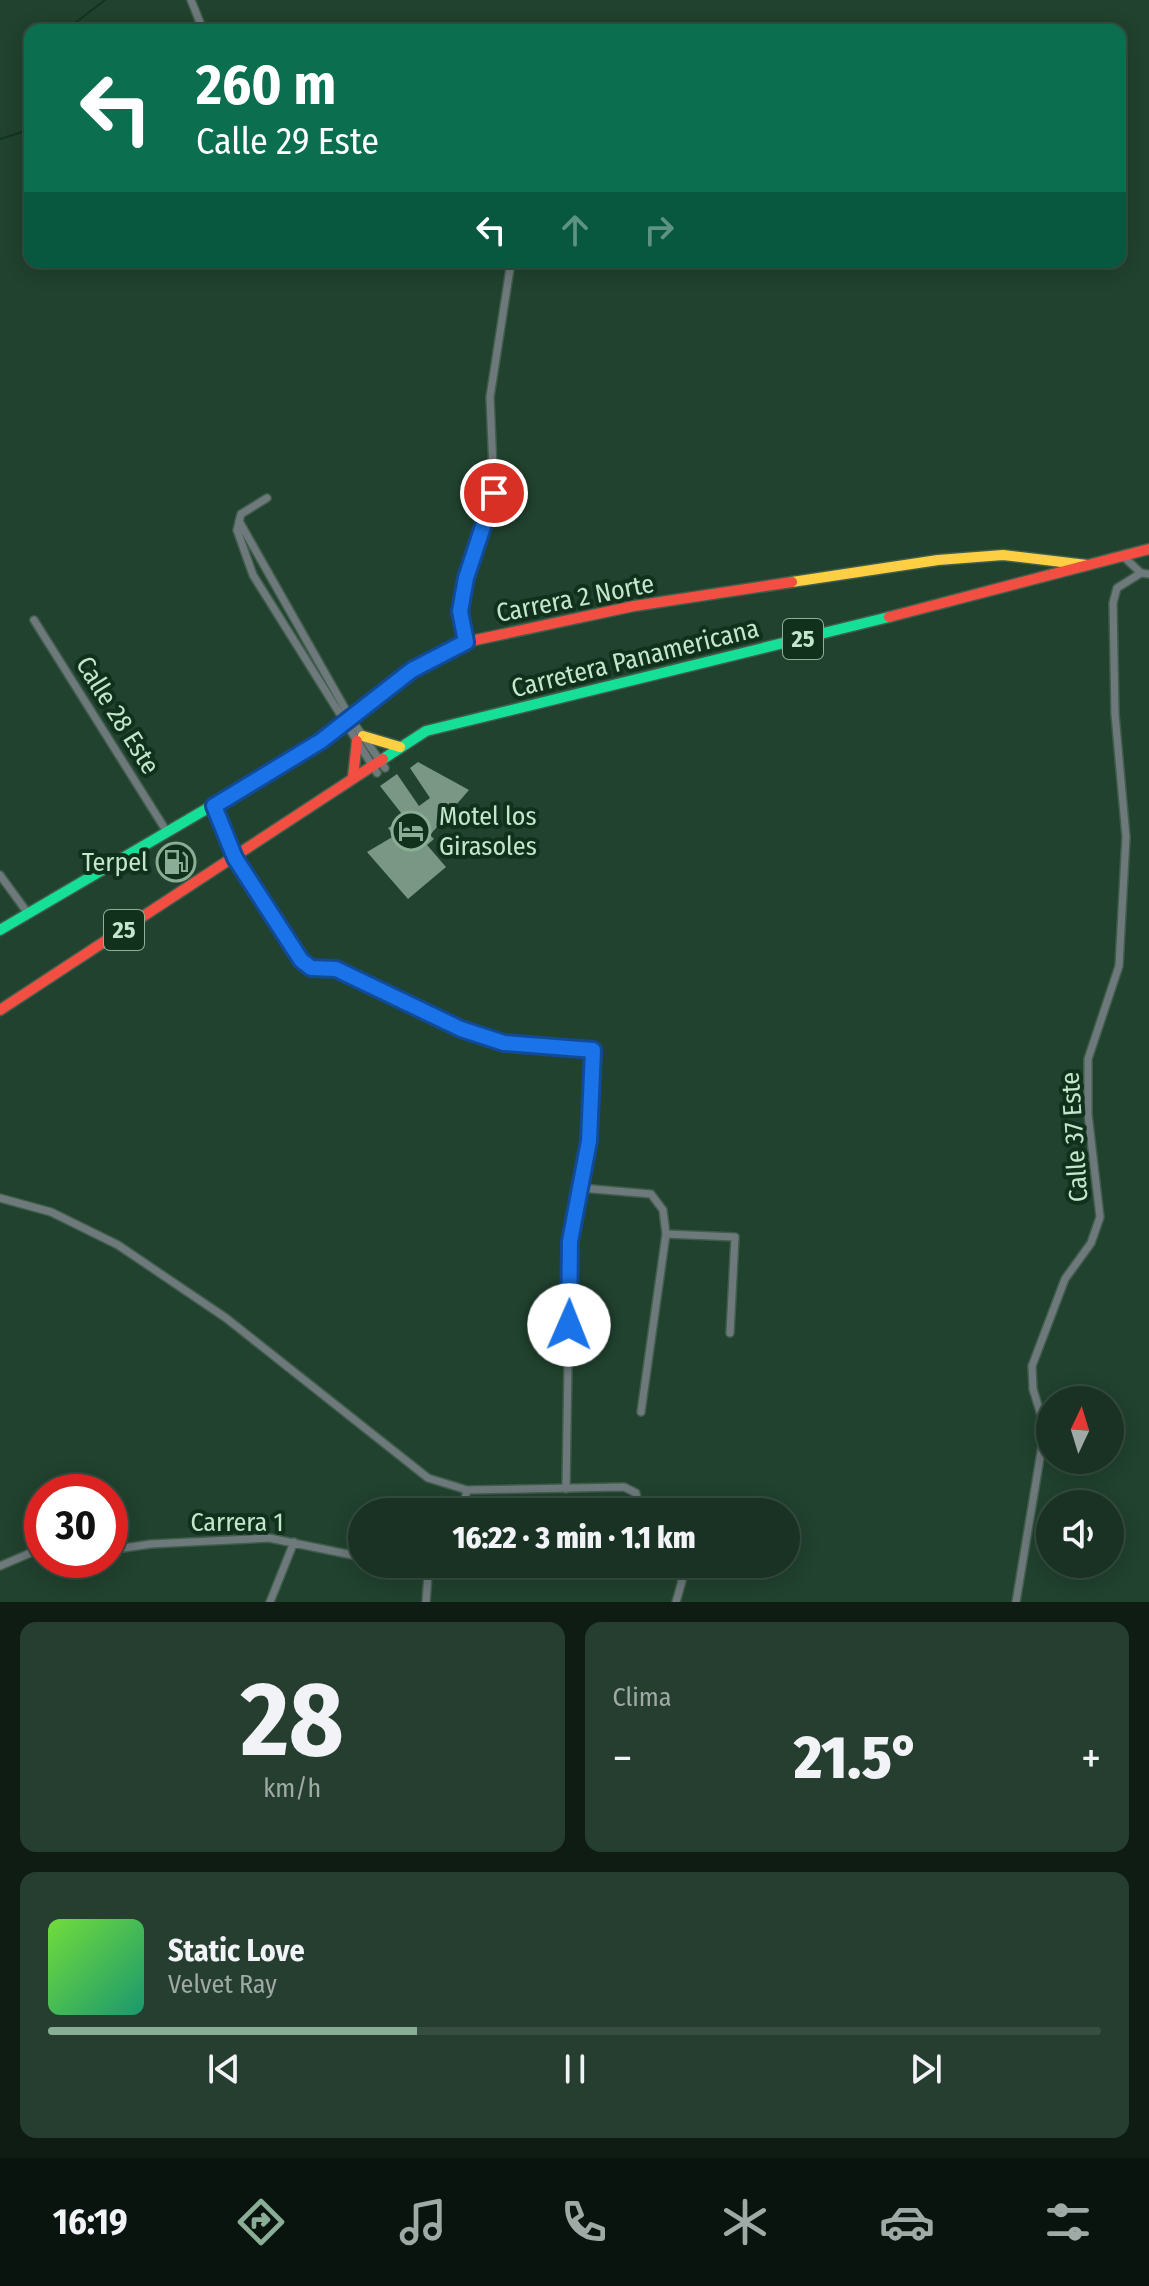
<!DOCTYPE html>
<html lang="es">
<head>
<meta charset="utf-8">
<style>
	:root { --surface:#193223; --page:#263e30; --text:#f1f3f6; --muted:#9faaa6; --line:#374d41; --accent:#8aad95 }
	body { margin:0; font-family:"Fira Sans Condensed",sans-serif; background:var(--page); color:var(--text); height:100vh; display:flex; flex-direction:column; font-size:30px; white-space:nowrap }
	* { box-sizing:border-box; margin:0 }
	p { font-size:26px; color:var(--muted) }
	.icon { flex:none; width:44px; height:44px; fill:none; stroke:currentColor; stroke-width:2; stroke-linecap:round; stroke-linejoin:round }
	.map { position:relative; height:1602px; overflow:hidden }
	.details { display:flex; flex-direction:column; gap:20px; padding:20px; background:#0e1c13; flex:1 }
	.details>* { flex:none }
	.guide { position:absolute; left:24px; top:24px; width:1102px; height:244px; border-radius:16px; box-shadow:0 4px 20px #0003,0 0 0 2px var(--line); background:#0b6e4f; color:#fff; overflow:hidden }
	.needle { width:52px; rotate:4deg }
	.tools { position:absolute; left:1036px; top:1386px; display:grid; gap:16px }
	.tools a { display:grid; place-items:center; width:88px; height:88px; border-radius:50%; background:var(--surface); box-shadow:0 4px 20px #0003,0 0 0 2px var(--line); font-size:40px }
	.speed { position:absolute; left:24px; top:1474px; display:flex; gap:16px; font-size:40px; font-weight:700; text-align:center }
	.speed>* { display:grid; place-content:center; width:104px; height:104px; border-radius:50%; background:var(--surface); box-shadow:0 4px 20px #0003,0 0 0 2px var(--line); line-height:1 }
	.speed .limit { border:12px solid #d22; background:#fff; color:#111 }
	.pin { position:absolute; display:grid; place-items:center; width:68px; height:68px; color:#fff; margin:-34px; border:4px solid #fff; border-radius:50%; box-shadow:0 2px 8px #0007 }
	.me { position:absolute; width:88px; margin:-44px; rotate:1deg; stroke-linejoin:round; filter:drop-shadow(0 0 6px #0008) }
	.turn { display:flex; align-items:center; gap:28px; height:168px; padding:0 40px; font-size:36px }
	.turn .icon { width:104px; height:104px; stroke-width:2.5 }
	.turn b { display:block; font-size:56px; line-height:68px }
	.lanes { display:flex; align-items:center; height:76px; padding:0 40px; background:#0003; justify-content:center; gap:40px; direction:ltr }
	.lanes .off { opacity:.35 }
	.big { font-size:60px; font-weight:800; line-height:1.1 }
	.details .tile { flex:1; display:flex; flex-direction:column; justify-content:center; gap:12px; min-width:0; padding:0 28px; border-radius:16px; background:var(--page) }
	.details .dial { align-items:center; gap:0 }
	.dial b { font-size:104px; line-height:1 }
	.song { display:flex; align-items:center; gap:24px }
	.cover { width:96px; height:96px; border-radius:12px; background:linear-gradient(135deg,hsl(100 70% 55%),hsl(160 70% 35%)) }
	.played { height:8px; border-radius:4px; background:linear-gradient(90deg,var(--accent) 35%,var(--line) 35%) }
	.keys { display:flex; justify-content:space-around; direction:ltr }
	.heat { display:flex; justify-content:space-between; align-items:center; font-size:44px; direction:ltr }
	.details .tiles { flex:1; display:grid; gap:20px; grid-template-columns:1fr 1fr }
	.tile:last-child { grid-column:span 2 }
	.trip { position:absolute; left:348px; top:1498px; width:452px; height:80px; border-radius:40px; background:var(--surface); box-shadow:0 4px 20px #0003,0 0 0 2px var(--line); font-weight:800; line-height:80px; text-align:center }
	.tabs { display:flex; height:128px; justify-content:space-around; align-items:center; background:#0a140e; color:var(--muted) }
	.tabs .icon { width:56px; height:56px }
	.tabs .current { color:var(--accent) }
	.tabs b { font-size:36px; color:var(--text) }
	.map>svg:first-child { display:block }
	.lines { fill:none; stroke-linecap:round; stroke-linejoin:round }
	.stream { stroke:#10361f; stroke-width:2 }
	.building { fill:#799784 }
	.street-casing { stroke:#405d4c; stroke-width:10 }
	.fast-casing { stroke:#405d4c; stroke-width:13 }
	.slow-casing { stroke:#405d4c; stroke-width:13 }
	.jam-casing { stroke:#405d4c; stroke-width:13 }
	.street { stroke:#6e797c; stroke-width:7 }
	.fast { stroke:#16e098; stroke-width:10 }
	.slow { stroke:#ffcf43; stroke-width:10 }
	.jam { stroke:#f24e42; stroke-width:10 }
	.route-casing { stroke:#114b97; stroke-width:20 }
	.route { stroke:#1a73e8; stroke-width:14 }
	.labels { text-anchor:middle; stroke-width:8; stroke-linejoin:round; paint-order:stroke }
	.shield { fill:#11311d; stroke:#8db098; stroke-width:2 }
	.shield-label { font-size:24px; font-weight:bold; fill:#c2e7cc }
	.street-label { font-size:26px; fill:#c2e7cc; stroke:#11311d }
	.poi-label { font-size:26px; fill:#c2e7cc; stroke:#11311d; text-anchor:start }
</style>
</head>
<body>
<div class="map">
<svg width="1149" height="1602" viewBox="0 0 1149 1602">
	<rect width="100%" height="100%" fill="#21422f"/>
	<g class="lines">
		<path class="stream" d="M66,30L105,0
			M0,139L22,132L30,105"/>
	</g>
	<path class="building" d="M418,762L469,790L430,835L434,839L427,845L446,867L408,899L367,852L394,836L388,828L405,818L380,786L397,774L419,806L430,798L410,768Z"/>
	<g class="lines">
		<defs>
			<path id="street" d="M191,0L203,30
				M267,498L241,514L237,530L253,575L377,773
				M239,521L351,719L385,768
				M1125,558L1141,573L1149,574
				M34,620L167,832
				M466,642L460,611L466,578L494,493L490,397L511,262
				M214,806L235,858L301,960L311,968L336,969L461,1029L504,1043L593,1050L589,1141L570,1241L566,1489
				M0,875L27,912
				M581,1188L651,1194L663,1210L666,1234L641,1412
				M0,1198L51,1212L118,1245L226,1318L428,1478L467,1490L624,1487L636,1493L639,1512
				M666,1234L735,1237L730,1333
				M462,1512L467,1490
				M110,1550L151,1544L269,1538L362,1557
				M390,1564L428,1575
				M646,1564L650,1570L679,1573L682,1581L676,1602
				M0,1566L42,1548
				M270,1602L294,1542
				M426,1602L428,1575L434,1564
				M1016,1602L1045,1428L1033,1389L1032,1366L1065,1279L1091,1243L1100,1217L1088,1114V1059L1119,966L1126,837L1115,714L1113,603L1117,588L1141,573"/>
			<path id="fast" d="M383,759L426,731L889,617
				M0,930L266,774"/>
			<path id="slow" d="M792,582L938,560L1003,555L1087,565
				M363,736L400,747"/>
			<path id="jam" d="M889,617L1149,549
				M266,774L321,741L412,670L466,642L634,606L792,582
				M353,777L357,741
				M0,1010L383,759"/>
		</defs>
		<use href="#street" class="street-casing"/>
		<use href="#fast" class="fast-casing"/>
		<use href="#slow" class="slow-casing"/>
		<use href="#jam" class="jam-casing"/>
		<use href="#street" class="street"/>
		<use href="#fast" class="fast"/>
		<use href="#slow" class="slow"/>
		<use href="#jam" class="jam"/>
	</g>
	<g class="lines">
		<defs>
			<path id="route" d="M494,493L466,578L460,611L466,642L412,670L321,741L214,806L235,858L301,960L311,968L336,969L461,1029L504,1043L593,1050L589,1141L570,1241L569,1325"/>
		</defs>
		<use href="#route" class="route-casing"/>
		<use href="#route" class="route"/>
	</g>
	<defs>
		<symbol id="hotel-ring" viewBox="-11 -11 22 22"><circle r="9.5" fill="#11311d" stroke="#8aad95" stroke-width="1.5"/><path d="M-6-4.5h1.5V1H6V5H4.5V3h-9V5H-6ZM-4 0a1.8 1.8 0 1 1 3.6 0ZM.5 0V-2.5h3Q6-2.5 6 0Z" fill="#8aad95"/></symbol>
		<symbol id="fuel-ring" viewBox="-11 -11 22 22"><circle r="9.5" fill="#11311d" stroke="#8aad95" stroke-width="1.5"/><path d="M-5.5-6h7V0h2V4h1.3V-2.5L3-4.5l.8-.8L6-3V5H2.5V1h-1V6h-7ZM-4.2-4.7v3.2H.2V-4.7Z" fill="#8aad95"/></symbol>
	</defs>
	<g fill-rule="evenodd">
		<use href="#hotel-ring" x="389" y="809" width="44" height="44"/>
		<use href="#fuel-ring" x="154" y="840" width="44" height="44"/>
	</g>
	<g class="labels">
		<g class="shield">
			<rect x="783" y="619" width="40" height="40" rx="6"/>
			<rect x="104" y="910" width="40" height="40" rx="6"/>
		</g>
		<g class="shield-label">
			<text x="803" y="647">25</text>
			<text x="124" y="938">25</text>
		</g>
		<g class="street-label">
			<text transform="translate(575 598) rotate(-11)" y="9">Carrera 2 Norte</text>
			<text transform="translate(635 658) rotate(-14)" y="9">Carretera Panamericana</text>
			<text transform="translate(118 715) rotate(58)" y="9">Calle 28 Este</text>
			<text transform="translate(1074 1137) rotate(-94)" y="9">Calle 37 Este</text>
			<text x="237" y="1531">Carrera 1</text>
		</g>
		<g class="poi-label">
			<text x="439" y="825">Motel los<tspan x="439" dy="30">Girasoles</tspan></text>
			<text x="148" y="871" text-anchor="end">Terpel</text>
		</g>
	</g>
</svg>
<div class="tools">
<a><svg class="needle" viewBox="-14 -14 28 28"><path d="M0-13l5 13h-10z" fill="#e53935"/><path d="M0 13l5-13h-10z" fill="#9faaa6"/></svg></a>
<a><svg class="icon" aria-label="sound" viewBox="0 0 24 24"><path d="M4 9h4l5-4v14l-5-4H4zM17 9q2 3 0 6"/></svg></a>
</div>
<div class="speed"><div class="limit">30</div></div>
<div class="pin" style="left:494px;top:493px;background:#d93025"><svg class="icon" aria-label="arrive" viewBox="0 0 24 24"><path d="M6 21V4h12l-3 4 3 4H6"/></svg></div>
<svg class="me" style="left:569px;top:1325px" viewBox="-20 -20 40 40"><circle r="19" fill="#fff"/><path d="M0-13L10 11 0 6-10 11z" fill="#1a73e8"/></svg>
<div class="trip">16:22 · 3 min · 1.1 km</div>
<div class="guide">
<div class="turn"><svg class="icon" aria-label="left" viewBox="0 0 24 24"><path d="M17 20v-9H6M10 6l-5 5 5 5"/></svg><div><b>260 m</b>Calle 29 Este</div></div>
<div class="lanes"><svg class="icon" aria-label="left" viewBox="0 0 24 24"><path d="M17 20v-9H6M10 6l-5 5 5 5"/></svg><svg class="icon off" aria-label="ahead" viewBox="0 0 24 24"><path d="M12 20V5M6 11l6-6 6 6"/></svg><svg class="icon off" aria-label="right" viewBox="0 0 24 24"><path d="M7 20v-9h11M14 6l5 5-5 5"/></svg></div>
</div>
</div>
<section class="details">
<div class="tiles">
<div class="tile dial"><b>28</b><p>km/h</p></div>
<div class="tile"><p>Clima</p>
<div class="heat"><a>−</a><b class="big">21.5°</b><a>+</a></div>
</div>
<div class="tile">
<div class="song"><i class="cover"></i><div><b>Static Love</b><p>Velvet Ray</p></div></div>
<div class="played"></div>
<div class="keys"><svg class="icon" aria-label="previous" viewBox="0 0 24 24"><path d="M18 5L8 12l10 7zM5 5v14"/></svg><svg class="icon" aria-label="pause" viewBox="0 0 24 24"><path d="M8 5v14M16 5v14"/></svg><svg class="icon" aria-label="next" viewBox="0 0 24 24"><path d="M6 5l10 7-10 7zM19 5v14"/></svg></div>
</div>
</div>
</section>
<nav class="tabs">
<b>16:19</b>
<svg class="icon current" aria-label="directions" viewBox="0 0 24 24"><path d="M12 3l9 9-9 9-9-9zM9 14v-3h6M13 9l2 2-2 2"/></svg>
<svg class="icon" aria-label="music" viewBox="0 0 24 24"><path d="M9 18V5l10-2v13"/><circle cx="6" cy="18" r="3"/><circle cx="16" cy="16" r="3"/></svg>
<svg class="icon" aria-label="phone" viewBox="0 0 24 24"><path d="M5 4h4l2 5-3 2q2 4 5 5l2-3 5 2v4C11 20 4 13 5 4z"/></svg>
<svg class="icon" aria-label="climate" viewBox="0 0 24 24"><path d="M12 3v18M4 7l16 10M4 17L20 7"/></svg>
<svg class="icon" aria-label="car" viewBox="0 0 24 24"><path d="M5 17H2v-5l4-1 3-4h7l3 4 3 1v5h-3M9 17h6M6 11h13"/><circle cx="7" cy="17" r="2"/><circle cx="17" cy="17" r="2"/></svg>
<svg class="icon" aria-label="filters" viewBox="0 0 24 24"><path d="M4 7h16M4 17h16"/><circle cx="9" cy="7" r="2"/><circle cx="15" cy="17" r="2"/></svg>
</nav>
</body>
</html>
